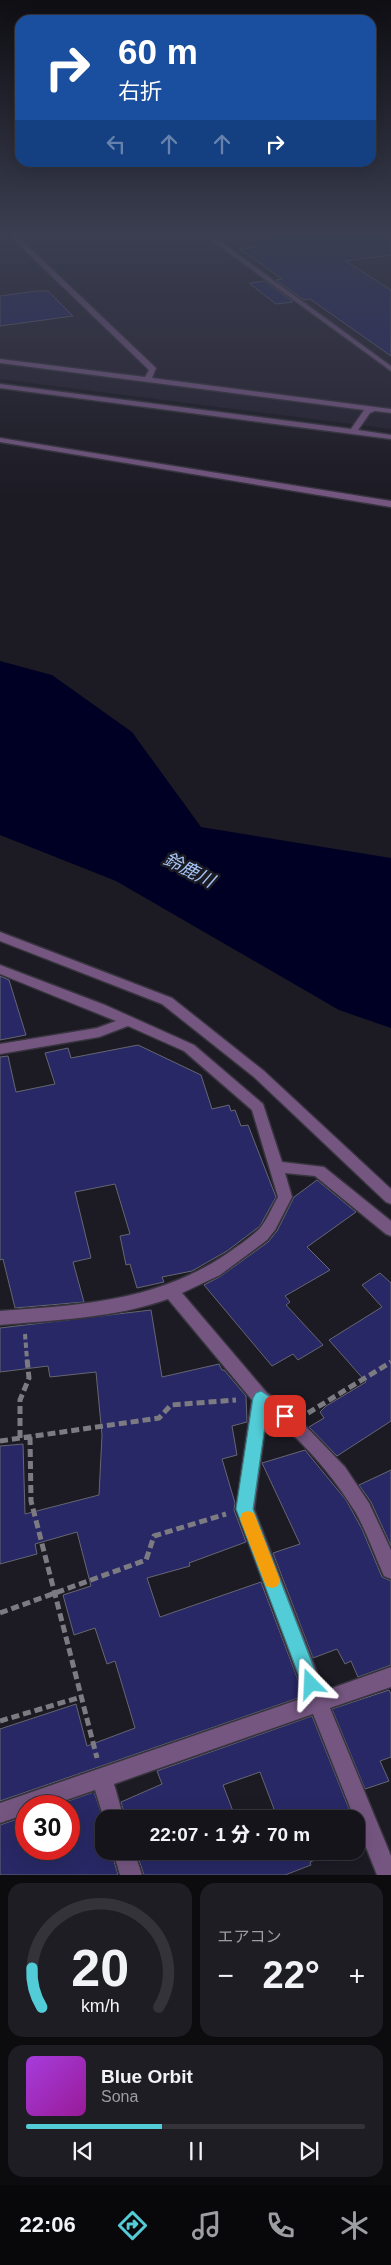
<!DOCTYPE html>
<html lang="ja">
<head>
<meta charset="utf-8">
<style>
	:root { --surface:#15141a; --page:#1e1d23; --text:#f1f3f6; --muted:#9d9ea2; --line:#343339; --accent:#52ccd6 }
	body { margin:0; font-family:Arial,"Noto Sans JP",sans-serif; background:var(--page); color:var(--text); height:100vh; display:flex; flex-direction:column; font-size:19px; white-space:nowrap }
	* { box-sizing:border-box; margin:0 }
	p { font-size:16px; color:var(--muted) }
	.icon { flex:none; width:28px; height:28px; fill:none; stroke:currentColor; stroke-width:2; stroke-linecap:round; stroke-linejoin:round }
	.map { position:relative; height:1875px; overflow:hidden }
	.panel { display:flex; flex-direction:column; gap:8px; padding:8px; background:#0c0b0e; flex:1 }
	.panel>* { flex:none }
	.hud { position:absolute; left:15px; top:15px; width:361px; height:152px; border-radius:15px; box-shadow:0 5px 20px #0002,0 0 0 1px var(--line); background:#1a4fa0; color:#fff; overflow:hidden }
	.speed { position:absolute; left:15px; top:1795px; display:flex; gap:10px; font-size:25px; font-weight:700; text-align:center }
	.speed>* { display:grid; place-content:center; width:65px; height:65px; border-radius:50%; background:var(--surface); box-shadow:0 5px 20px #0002,0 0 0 1px var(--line); line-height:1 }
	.speed .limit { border:8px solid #d22; background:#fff; color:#111 }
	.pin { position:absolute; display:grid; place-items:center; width:42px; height:42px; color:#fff; margin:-21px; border-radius:10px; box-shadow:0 2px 8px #0006 }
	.me { position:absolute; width:55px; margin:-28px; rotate:339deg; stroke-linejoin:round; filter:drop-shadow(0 0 4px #0008) }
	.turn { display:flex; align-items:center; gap:18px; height:105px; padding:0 20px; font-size:22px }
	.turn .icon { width:65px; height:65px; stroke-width:2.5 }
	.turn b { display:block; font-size:35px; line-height:42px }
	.lanes { display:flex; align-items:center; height:48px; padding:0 20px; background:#0003; justify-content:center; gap:25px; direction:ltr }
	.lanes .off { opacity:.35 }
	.big { font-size:38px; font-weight:800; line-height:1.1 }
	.panel .tile { flex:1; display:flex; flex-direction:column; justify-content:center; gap:8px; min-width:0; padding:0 18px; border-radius:15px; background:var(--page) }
	.panel .dial { align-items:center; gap:0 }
	.dial svg { height:130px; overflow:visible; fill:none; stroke:var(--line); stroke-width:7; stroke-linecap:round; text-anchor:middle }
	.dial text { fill:var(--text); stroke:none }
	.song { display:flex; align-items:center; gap:15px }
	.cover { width:60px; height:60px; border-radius:8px; background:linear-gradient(135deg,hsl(280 70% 55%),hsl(300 70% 35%)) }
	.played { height:5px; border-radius:2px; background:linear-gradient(90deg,var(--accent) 40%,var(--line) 40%) }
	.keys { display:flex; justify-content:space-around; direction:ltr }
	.heat { display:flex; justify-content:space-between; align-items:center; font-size:28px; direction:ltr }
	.panel .tiles { flex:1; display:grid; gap:8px; grid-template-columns:1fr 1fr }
	.tile:last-child { grid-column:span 2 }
	.trip { position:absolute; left:95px; top:1810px; width:270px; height:50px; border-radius:15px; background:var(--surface); box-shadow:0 5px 20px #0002,0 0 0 1px var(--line); font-weight:800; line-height:50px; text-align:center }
	.menu { display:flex; height:80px; justify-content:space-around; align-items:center; background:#08080a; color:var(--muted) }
	.menu .icon { width:35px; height:35px }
	.menu .active { color:var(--accent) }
	.menu b { font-size:22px; color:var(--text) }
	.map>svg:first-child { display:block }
	.built { fill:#262230 }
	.water { fill:#000024 }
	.building { fill:#282866; stroke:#656671 }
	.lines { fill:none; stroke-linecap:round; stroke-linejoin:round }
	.minor-casing { stroke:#36343d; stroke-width:3 }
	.path-far1 { stroke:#7d7b82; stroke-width:4; stroke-dasharray:5.5 3; stroke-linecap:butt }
	.path { stroke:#7d7b82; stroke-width:5; stroke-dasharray:8 4; stroke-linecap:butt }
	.minor { fill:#755681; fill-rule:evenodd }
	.route { fill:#52ccd6; stroke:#35858b }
	.slow { fill:#f59e0b }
	.labels { text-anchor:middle; stroke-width:5; stroke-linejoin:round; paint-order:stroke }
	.water-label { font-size:18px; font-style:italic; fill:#a4c4f7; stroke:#1c1a23 }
</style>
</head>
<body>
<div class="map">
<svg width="391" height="1875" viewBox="0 0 391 1875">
	<rect width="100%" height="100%" fill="#1c1a23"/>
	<path class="built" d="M0,234H391V429L0,379Z"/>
	<path class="water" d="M0,661L52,675L132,732L201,827L391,858V1028L339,1010L116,881L0,835Z"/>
	<path class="building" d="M279,234H391V255L346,261L391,290V356L310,299L304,300L276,280L282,279L240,249L266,246L254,237Z
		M265,281L293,302L276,304L249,283Z
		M36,291H48L73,316L0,326V296Z
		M0,976L9,980L26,1035L0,1040Z
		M138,1045L201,1075L212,1109L229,1105L231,1111L235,1110L241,1126L248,1125L276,1197L260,1226L227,1251L192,1271L162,1277L164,1282L137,1288L130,1264L126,1265L120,1236L130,1234L115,1184L75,1192L91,1258L73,1262L84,1302L15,1308L3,1259L0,1260V1057L8,1056L16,1092L55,1084L45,1053L68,1048L71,1058Z
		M317,1180L356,1212L307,1247L330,1270L285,1296L290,1302L286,1305L323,1345L298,1360L293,1354L272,1366L204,1285L221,1276L268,1242L277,1231L294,1197Z
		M380,1273L391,1283V1421L337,1456L309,1427L324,1418L320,1412L326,1406L366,1382L329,1340L382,1307L362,1285Z
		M151,1310L162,1377L219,1364L222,1370H224L246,1396L247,1422L232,1426L237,1455L222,1459L235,1503L234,1510L246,1542L189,1563L190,1566L147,1578L160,1617L261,1582L304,1696L0,1801V1729L76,1704L87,1746L135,1728L115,1661L107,1664L95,1628L74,1635L63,1595L91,1586L77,1532L35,1544L37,1554L0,1564V1446L23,1444L25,1514L99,1495L102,1435L96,1372L50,1377L48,1366L0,1372V1328Z
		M305,1450L346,1500L362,1529L382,1577L391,1581V1665L358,1677L351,1661L345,1664L337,1649L313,1658L273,1553L300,1544L262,1463Z
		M391,1470V1546L371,1502L359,1485Z
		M389,1690L391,1694V1757L380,1761L389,1781L365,1789L332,1709Z
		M312,1716L353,1819H248L274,1809L260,1772L223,1785L236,1819H126L121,1802L162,1784L157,1771Z
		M94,1792L104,1821V1851H111L118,1875H0V1825L26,1816V1849H69V1806H54Z
		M136,1851H338L310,1862L311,1865L285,1875H144Z"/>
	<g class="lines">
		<defs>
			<path id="minor" d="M8,234H15L156,368L152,378L391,409V413L375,411L370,413L358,430L391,435V439L0,388V384L351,429L364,410L0,363V359L145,377L149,370Z
				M203,234H210L391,366V371Z
				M0,438L391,501V507L0,442Z
				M0,932L172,998L264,1071L391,1189V1204L386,1202L254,1077L162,1004L0,941Z
				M0,965L105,1005L194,1045L263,1104L282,1162L324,1167L391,1221V1236L386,1234L315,1176L285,1173L292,1197L275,1230L267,1240L220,1275L182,1293L267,1393L291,1411L345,1467L369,1503L391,1550V1579L384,1576C375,1556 367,1533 356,1513C334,1477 301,1438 267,1413L254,1509L324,1691L391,1667V1687L330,1708L391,1856V1875H377L313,1714L114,1784L124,1819H104L95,1790L49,1806H26V1814L0,1823V1803L306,1697L236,1509L252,1400L168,1299C115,1318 56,1320 0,1325V1311C82,1305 158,1301 228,1253C239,1245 252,1237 261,1227C268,1218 272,1207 278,1197L252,1110L184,1051L128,1026L99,1037L0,1054V1044L97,1028L116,1021L0,974Z
				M113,1851H134L142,1875H120Z"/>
		</defs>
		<use href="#minor" class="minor-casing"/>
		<path class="path-far1" d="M25,1334L27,1360"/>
		<path class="path" d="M308,1413L391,1362
			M30,1437L31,1501L97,1758
			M20,1438V1400L29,1378L27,1359
			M0,1441L159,1418L171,1405L236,1400
			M0,1613L146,1560L154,1536L226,1514
			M0,1721L81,1697"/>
		<use href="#minor" class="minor"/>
	</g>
	<linearGradient id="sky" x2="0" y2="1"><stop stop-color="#0f0e13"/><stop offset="0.47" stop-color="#3a3e50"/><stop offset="1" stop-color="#3a3e50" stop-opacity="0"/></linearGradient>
	<rect width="391" height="497" fill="url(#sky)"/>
	<path class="route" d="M261,1391L291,1411L293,1416L291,1421L285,1423L267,1411L253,1509L320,1684L317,1690L311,1693L304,1690L302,1684L236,1509L253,1398L256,1393Z"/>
	<path class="slow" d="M248,1511L254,1513L280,1580L278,1586L272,1588L266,1586L240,1519L242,1513Z"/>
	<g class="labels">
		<g class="water-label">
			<text transform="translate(189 870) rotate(27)" y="6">鈴鹿川</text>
		</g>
	</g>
</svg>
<div class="speed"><div class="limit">30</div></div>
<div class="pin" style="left:285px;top:1416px;background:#d93025"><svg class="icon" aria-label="arrive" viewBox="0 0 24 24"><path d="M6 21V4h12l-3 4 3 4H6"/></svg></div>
<svg class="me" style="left:311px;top:1684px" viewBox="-20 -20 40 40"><path d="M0-17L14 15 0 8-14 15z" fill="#52ccd6" stroke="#fff" stroke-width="4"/></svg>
<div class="trip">22:07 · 1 分 · 70 m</div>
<div class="hud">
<div class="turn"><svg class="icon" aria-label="right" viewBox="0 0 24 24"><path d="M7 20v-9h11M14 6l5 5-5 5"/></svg><div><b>60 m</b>右折</div></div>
<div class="lanes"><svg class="icon off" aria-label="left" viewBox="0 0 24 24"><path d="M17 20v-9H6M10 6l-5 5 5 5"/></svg><svg class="icon off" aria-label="ahead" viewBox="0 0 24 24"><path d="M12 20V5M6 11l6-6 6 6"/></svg><svg class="icon off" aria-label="ahead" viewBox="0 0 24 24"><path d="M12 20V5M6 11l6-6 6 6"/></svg><svg class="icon" aria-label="right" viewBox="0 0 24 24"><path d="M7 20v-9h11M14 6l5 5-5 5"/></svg></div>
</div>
</div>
<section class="panel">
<div class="tiles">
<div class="tile dial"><svg viewBox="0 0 100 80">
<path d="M14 69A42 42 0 1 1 86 69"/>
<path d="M14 69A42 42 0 0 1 8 45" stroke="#52ccd6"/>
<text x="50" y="56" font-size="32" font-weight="700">20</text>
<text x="50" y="72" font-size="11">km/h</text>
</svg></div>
<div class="tile"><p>エアコン</p>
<div class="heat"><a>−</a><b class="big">22°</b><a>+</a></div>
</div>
<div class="tile">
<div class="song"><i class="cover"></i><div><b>Blue Orbit</b><p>Sona</p></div></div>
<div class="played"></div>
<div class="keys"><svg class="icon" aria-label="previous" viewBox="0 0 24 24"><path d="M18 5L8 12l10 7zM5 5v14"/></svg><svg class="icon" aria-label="pause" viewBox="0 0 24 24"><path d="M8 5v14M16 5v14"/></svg><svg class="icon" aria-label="next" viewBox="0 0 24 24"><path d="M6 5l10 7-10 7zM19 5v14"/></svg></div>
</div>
</div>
</section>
<nav class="menu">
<b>22:06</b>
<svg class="icon active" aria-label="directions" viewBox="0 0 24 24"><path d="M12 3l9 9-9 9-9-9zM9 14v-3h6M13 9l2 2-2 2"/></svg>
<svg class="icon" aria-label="music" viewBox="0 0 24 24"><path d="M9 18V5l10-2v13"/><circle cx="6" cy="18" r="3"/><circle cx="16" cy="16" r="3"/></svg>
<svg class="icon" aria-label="phone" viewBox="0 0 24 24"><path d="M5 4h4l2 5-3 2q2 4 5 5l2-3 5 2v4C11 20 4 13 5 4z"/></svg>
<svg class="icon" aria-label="climate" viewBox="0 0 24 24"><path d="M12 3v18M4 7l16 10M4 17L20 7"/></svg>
</nav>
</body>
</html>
